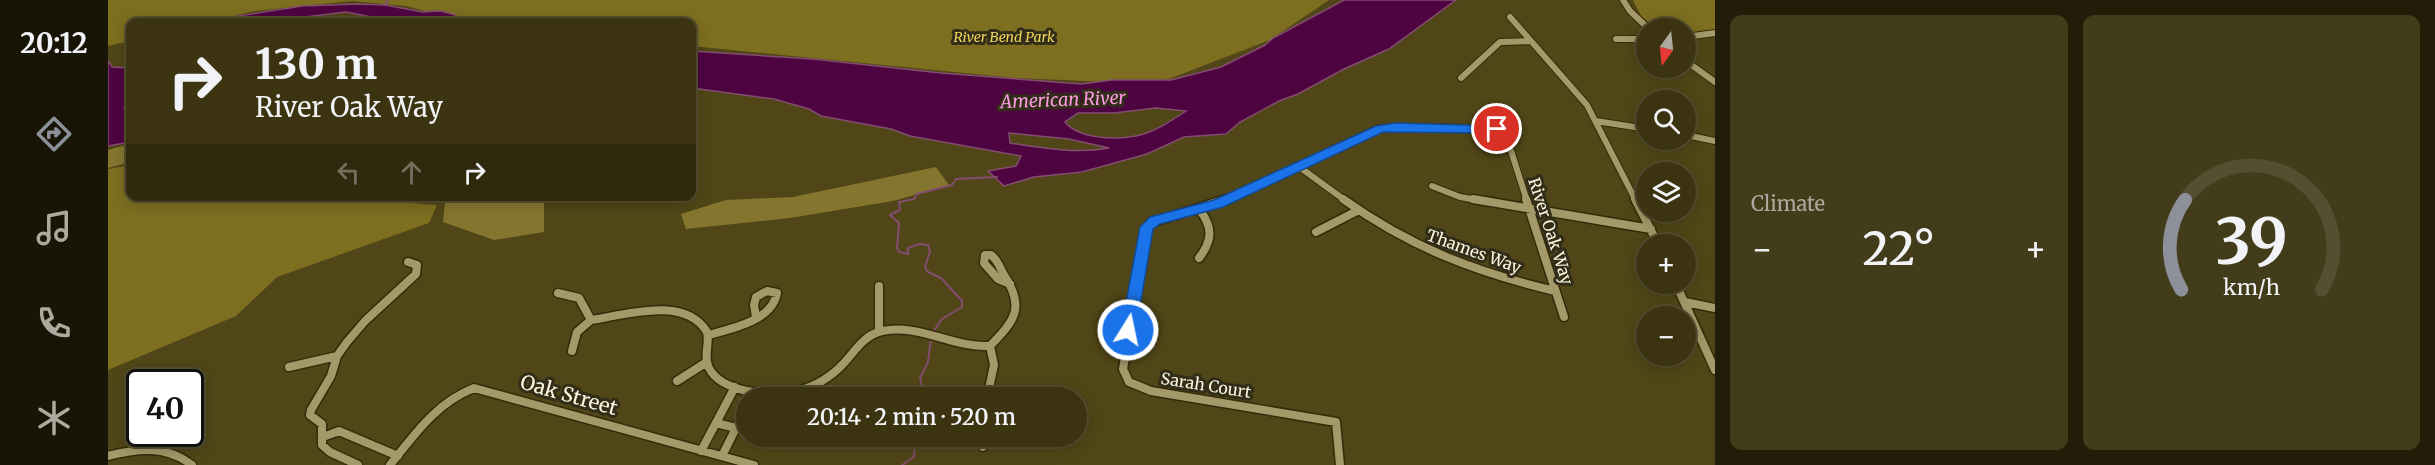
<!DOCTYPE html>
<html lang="en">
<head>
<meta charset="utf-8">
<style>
	:root { --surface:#3c3411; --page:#433c1a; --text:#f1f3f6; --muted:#acaa9f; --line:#554f31; --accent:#8c9099 }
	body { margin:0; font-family:Merriweather,serif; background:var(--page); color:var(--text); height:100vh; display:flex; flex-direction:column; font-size:22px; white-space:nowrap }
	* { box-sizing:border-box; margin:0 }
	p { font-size:20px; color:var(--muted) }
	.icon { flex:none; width:33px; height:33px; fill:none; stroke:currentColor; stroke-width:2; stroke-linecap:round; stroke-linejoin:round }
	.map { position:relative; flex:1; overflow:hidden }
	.sheet { display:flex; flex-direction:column; gap:15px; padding:15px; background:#211d09; width:720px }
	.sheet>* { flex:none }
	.top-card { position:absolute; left:18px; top:18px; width:570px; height:183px; border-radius:12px; box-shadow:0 3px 15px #0003,0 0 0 2px var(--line); background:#3c3411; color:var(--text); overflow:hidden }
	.needle { width:39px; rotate:195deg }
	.tools { position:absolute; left:1528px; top:18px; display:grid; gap:12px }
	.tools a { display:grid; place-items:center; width:60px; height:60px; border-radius:50%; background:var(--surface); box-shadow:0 3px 15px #0003,0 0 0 2px var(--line); font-size:30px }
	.speed { position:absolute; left:18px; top:369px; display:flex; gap:12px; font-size:30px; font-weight:700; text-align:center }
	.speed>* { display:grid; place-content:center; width:78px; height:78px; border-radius:50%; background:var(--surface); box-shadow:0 3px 15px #0003,0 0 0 2px var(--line); line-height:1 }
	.speed .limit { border:3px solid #111; border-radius:9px; background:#fff; color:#111 }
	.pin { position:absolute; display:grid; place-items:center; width:51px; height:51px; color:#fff; margin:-26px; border:3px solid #fff; border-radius:50%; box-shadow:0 2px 6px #0007 }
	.me { position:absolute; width:66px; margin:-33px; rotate:10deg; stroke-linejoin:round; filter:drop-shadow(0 0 4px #0008) }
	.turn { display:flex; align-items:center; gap:21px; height:126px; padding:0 30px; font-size:27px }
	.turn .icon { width:78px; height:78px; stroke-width:2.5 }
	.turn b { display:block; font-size:42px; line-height:51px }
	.lanes { display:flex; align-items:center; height:57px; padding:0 30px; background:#0003; justify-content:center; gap:30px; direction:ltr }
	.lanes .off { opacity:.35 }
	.big { font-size:45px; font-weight:600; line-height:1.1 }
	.sheet .card { flex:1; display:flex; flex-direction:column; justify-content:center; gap:9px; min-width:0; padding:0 21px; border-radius:12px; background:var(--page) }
	.sheet .dial { align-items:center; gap:0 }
	.dial svg { height:156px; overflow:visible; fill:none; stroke:var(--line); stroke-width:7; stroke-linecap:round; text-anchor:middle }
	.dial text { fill:var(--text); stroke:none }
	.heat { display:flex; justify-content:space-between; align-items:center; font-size:33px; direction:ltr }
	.sheet .tiles { flex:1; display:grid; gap:15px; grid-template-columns:repeat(2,1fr) }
	.trip { position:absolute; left:628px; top:387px; width:351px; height:60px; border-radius:30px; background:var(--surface); box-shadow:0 3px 15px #0003,0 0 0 2px var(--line); font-weight:600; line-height:60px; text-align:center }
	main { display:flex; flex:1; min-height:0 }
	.tabs { display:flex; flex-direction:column; width:108px; justify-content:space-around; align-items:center; background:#181507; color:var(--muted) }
	.tabs .icon { width:42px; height:42px }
	.tabs .current { color:var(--accent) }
	.tabs b { font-size:27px; color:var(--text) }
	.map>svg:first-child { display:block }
	.green { fill:#7d6e20 }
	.forest { fill:#85762f }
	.water { fill:#4f0442; stroke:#834d70; stroke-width:1.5; fill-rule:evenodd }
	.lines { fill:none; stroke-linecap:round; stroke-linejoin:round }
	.stream { stroke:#834d70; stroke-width:2 }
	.minor-far1-casing { stroke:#342c08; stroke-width:8 }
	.minor-casing { stroke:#342c08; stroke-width:11 }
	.minor-far1 { stroke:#a39969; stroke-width:6 }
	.minor { stroke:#a39969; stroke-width:8 }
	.route { fill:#1a73e8; stroke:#114b97; stroke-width:1.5 }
	.labels { text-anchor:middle; stroke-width:6; stroke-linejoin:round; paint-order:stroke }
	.far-park-label { font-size:14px; font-style:italic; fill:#f1d657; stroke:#312d19 }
	.street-label { font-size:16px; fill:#fbf6dd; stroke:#312d19 }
	.water-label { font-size:18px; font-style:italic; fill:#fe9be3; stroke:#312d19 }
	.near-street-label { font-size:20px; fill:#fbf6dd; stroke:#312d19 }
</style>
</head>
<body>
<main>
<nav class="tabs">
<b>20:12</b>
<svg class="icon current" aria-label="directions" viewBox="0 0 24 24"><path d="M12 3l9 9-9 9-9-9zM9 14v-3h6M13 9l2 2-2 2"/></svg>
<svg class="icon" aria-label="music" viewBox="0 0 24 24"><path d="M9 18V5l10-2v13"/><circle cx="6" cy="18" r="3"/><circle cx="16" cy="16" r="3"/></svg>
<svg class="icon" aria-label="phone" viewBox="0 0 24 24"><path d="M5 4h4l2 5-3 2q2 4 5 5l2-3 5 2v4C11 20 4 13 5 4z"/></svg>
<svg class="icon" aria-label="climate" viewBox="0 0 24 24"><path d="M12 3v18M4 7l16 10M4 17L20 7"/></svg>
</nav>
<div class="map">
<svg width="1607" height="465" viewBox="0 0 1607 465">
	<rect width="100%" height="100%" fill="#504617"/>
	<path class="green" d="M0,0H1221L1162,40L1048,84L907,78L584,46V22H358L298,6L244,1L147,11L100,22H22V41L0,46Z
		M1525,0H1607V31L1578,33V28H1548L1533,16Z
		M22,165V196H256L266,200L329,205L321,223L169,277L128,316L0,370V169Z"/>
	<path class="forest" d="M22,144V162L0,168V150Z
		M828,167L841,185L785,201L682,218L578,229L573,214L618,200L685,197Z
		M279,197H436V232L386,240L335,222L337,201Z"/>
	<path class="water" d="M1236,0H1348L1281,49L1236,69L1190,94L1171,101L1132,122L1118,134L1076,137L1039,154L974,172L926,177L896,186L880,171L908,166L913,156L802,136L783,129L713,116L701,109L666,99L584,88V51L705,59L833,73L973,84L1004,80H1063L1113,67L1157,45L1165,38ZM1048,108L1078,111C1063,121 1045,133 1028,136C1007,140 971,139 957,122L970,113H1006ZM901,133L961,139L1001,148C969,154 935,148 902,143Z
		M249,4L277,5L315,12L333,11L347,15L353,22H289L238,12L156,22H93L194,6Z
		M0,61L4,67L22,68V103L16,108L22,109V142L0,146Z"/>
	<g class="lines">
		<path class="stream" d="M277,5L280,0
			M825,332L834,319L854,307V301L833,278L820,272L817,267L822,251L820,245L811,244L800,248V254L791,252L789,248L791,223L782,215L792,210L791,202L806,199L809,194L844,185L848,179L889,177
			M812,398L815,391L812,378L820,362L823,338
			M794,465L806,457L807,436"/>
		<defs>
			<path id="minor-far1" d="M1515,0L1522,11L1540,28
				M1402,17L1479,105L1528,201
				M1578,37L1607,33
				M1508,39H1539
				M1578,61L1607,82
				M1353,78L1392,42L1423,41
				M1488,121L1539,129
				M1578,135L1607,141
				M1190,166L1238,201
				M1324,186L1352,197L1374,201
				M1115,201L1272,128L1288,127L1385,128L1393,131L1399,138L1419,201"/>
			<path id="minor" d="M1118,199L1043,223L1039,227L1015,369L1021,382L1043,391L1228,422L1232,465
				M1235,199C1302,247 1367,272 1447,291
				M1365,199L1543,229
				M1418,199L1456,317
				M1527,199L1550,244
				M1091,209C1105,227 1105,240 1091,258
				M1208,232L1251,210
				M1568,284L1607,370
				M771,286V331
				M450,293L471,298L483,320L469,332L464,351
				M1577,302L1607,308
				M483,320C517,315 577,295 599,332C602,344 595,356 601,368C608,382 625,388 639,391C675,399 710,391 736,363C747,351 756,335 774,331C810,323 845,348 882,346
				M600,335C623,329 664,321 669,293L659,291L648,297L646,305L648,317
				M882,346C906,321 918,308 896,275C892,268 890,260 883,255H877L876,263L890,279L902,284
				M181,367L229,356
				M569,381L599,362
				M879,398L886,365L882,346
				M608,423L628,428
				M215,437L231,431L290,456
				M875,447L879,436
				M593,451L627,387
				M0,456C30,448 58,445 84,465
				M614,456L639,406
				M250,465L222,452L214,445V424L202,415L203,410L223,376L229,356L239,342L257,321L308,274L309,265L300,262
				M282,465C307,434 328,403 366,388L646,465"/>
		</defs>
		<use href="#minor-far1" class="minor-far1-casing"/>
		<use href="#minor" class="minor-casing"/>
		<use href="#minor-far1" class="minor-far1"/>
		<use href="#minor" class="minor"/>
	</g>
	<path class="route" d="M1288,123L1389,126L1395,129L1389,133L1275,132L1115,207L1052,224L1045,229L1028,330L1026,334H1015L1013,330L1032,227L1042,217L1106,200L1268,126Z"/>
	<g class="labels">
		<g class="far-park-label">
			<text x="896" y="42">River Bend Park</text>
		</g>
		<g class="street-label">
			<text transform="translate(1443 231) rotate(72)" y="6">River Oak Way</text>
			<text transform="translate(1366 251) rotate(20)" y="6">Thames Way</text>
			<text transform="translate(1098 385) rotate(9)" y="6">Sarah Court</text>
		</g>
		<g class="water-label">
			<text transform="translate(955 100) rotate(-2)" y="6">American River</text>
		</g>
		<g class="near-street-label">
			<text transform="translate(461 395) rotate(16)" y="7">Oak Street</text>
		</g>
	</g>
</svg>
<div class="tools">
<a><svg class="needle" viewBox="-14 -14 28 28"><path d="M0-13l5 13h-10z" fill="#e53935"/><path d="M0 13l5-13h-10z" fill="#acaa9f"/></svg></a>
<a><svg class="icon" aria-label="search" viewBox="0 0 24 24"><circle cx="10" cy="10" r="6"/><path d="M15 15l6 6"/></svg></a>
<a><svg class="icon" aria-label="layers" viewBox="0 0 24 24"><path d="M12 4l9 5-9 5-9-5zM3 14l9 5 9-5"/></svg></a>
<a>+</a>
<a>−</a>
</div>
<div class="speed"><div class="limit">40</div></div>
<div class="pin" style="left:1389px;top:129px;background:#d93025"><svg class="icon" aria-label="arrive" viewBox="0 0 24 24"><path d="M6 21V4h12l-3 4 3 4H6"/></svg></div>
<svg class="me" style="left:1020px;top:330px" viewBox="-20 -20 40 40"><circle r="17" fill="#1a73e8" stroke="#fff" stroke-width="3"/><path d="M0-11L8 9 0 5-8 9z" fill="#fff"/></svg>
<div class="trip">20:14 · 2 min · 520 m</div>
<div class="top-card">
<div class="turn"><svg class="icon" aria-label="right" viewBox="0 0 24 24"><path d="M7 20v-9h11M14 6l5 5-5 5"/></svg><div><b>130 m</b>River Oak Way</div></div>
<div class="lanes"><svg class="icon off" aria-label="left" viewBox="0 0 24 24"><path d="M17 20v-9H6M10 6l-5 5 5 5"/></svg><svg class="icon off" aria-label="ahead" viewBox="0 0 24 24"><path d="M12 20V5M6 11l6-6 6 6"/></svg><svg class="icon" aria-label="right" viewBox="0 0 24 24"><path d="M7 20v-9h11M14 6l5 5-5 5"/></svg></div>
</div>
</div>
<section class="sheet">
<div class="tiles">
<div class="card"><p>Climate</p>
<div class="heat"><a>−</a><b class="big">22°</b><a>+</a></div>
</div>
<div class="card dial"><svg viewBox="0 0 100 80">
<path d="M14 69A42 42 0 1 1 86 69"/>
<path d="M14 69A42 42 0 0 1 16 23" stroke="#8c9099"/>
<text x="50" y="56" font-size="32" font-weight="700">39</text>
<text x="50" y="72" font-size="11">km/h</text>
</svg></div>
</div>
</section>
</main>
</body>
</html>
